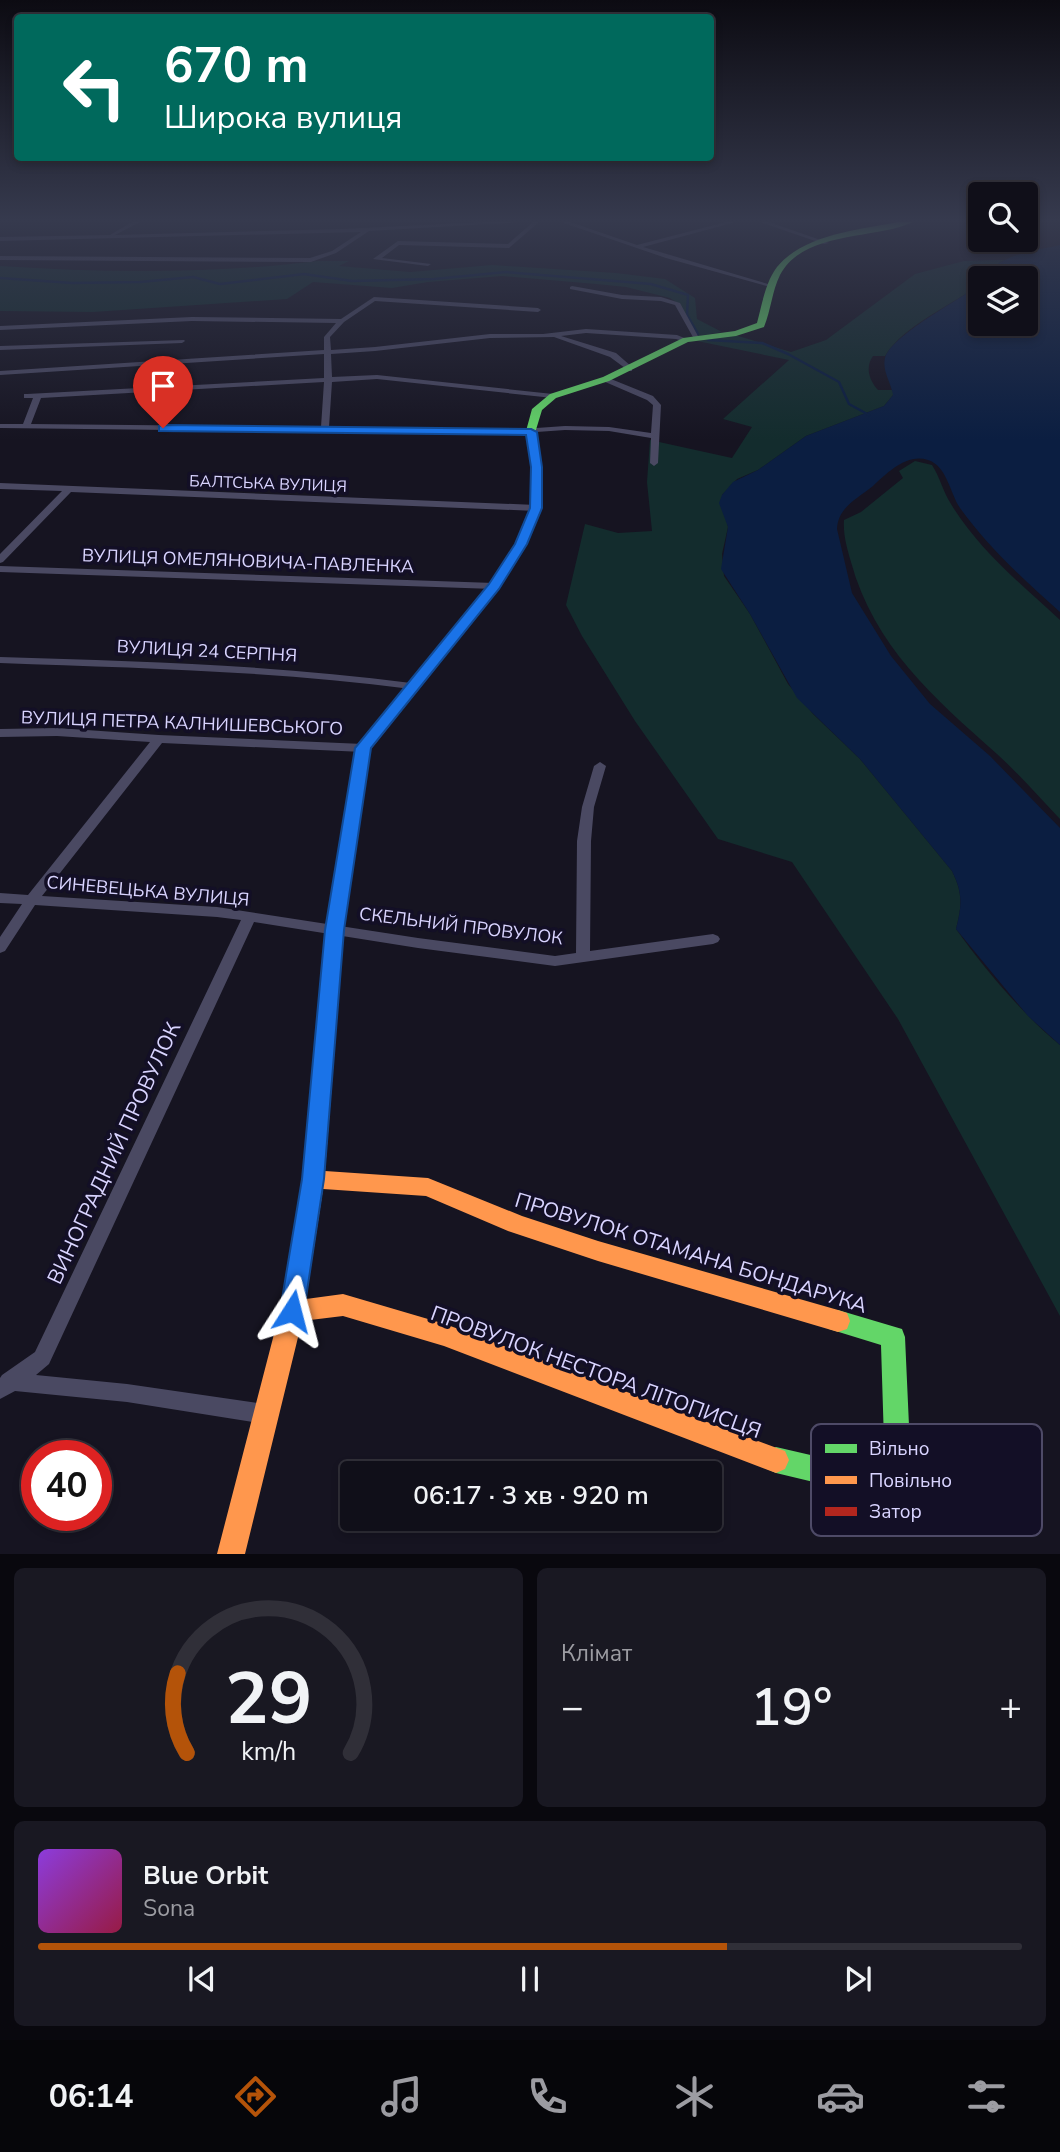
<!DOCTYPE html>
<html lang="uk">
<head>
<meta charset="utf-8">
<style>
	:root { --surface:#100f19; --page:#191822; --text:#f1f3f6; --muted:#9c9ca2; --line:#302f38; --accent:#b45309 }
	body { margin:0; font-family:"Nunito Sans",sans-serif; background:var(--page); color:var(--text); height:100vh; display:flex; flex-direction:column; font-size:26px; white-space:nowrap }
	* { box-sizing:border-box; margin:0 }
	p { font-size:23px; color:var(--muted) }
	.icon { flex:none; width:38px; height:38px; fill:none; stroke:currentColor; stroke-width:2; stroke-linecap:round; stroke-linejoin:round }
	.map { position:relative; height:1554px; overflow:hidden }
	.panel { display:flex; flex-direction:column; gap:14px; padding:14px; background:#09080e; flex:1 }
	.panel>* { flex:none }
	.top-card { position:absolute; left:14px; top:14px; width:700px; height:147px; border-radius:7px; box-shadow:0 4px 10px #0003,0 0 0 2px var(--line); background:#00695c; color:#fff; overflow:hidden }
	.buttons { position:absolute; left:968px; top:182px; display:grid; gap:14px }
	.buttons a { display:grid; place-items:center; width:70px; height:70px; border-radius:7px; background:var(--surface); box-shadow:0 4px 10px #0003,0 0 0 2px var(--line); font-size:35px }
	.speed { position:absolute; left:21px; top:1440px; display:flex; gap:14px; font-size:35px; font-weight:700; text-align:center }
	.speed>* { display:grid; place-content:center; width:91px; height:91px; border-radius:50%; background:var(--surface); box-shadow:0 4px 10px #0003,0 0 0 2px var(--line); line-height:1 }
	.speed .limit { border:10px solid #d22; background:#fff; color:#111 }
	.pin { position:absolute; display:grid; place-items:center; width:60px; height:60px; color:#fff; margin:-72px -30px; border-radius:50% 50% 50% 0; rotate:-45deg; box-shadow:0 0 7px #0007 }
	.pin .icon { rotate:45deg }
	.me { position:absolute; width:77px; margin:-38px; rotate:9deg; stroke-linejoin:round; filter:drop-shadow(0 0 5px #0008) }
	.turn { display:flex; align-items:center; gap:24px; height:147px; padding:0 35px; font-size:32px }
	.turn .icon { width:91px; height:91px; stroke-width:2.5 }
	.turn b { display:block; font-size:49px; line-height:60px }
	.big { font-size:52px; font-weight:600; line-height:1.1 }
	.panel .widget { flex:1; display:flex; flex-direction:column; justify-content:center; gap:10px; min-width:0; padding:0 24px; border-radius:10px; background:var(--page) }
	.panel .dial { align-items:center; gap:0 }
	.dial svg { height:182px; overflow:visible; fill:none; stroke:var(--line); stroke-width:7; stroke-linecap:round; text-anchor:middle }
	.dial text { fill:var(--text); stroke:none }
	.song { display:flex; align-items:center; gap:21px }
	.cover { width:84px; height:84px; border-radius:10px; background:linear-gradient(135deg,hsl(270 70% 55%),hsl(340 70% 35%)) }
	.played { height:7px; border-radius:4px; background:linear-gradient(90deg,var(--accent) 70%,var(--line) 70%) }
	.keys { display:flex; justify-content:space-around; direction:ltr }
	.heat { display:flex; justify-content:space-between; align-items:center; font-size:38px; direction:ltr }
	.panel .tiles { flex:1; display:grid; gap:14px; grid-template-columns:1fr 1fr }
	.widget:last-child { grid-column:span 2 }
	.trip { position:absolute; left:340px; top:1461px; width:382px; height:70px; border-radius:7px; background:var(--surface); box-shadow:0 4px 10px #0003,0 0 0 2px var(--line); font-weight:600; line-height:70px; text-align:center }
	.menu { display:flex; height:112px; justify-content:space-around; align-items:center; background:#06060a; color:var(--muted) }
	.menu .icon { width:49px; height:49px }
	.menu .selected { color:var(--accent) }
	.menu b { font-size:32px; color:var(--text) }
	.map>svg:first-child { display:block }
	.green { fill:#132c2d }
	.water { fill:#0b1e41 }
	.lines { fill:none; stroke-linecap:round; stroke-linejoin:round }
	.stream { stroke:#0b1e41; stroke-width:2.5 }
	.street { fill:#4a4962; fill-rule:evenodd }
	.fast { fill:#63d668; fill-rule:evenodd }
	.slow { fill:#ff974d; fill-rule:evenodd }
	.jam { fill:#b3261e; fill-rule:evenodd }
	.route { fill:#1a73e8; stroke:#114b97; stroke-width:2 }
	.labels { text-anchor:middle; stroke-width:7; stroke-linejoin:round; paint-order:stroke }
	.far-street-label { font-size:16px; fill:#d9d4ff; stroke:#130f26 }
	.street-label { font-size:18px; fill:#d9d4ff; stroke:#130f26 }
	.near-street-label { font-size:21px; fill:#d9d4ff; stroke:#130f26 }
	.key { fill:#130f26; stroke:#4e4a67; stroke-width:2 }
	.key-label { font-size:19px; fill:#d9d4ff }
</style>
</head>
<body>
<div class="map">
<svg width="1060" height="1554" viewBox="0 0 1060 1554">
	<rect width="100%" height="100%" fill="#161421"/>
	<path class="green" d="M1004,260L993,267L985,278H980V285C952,304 902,327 885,356H873C865,367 869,380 878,390H893V395L884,406L806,436L758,470L737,479L722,495L728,527L722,554L724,576L750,614L788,684L813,714L860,759L952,871C963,893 962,906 956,929C983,967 1024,1016 1060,1045V1316L898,1019L792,862L718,839L635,721L582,636L566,605L585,524L618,533L652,531L647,482L650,440L732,458L752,427L723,419L789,360L697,341L735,335L791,352L826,340L915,274L964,261Z
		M318,261H349L339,266L410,272L492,265L616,273L665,279L695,298L697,319L722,332L694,337L680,305L670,298L626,287L596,284L502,276L428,282L392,288L313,282L287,299L93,312L0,311V266C106,273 212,274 318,261Z
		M915,461L932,465C940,477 943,492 951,504C978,549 1022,585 1060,620V819C1039,797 1019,774 997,754C934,698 874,646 851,562C847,548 843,535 844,520L861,512L903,478L899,471Z"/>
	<path class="water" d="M1060,245V612C1024,580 988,547 960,508C950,493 947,466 928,460C907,453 887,473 873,486C857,499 838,507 837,529L852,593L891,656L930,704L990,756L1060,828V1045L1028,1016L956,929C962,906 963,893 952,871L860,759L797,698L750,614L721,569L728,527L719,503L722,495L733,482L758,470L806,436L884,406L893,395C891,382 882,371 885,358C891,336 960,299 980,285V324H1026V278H985C998,254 1035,251 1060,245Z"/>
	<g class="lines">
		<path class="stream" d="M0,278L72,283L140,282L193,277L220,284L304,274L352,281L434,279L506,272L651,284L688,295L687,315L698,334
			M708,340L762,343L788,354L839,382L849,404L869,415"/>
		<path class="street" d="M132,222H140L115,235L342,229L484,222H523L369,231L336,253L311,262L0,260V256L310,258L332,251L361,232L0,241V237L110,235Z
			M533,222H539L509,248L399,245L382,258L431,264L428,266L373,259L398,241L508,244Z
			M561,222H570L637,245L726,222H736L643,247L775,286L770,287L666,258Z
			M760,222H769L829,243L824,244Z
			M572,286L622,295L661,297L680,303L699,338L694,339L675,305L661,301L622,299L570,289V287Z
			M374,297L538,308L541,310L538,312L375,301L344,322L330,337L331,350L375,347L490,334H543L586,329L677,335L689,340L686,342L676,339L586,333L561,336L616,353L632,367V371H629L610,357L554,337L490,338L375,351L331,354L332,377L377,375L553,394L557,396L553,398L377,379L332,382L329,427L508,430L565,426L609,427L651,433L653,405L647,400L603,381V377H606L653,396L661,405L658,463L654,466L650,463L651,438L609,431L565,430L508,434L0,428V424H23L33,398H24V394H27L324,378V354L0,375V371L324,350V337L336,323L192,321L0,330V326L192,317L341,319ZM324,382L321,427L31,424L41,398Z
			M184,340L185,341L182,343L0,350V346Z
			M0,483L536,505L541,508L536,511L71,492L3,562L0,563V554L62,491L0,489Z
			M0,566L494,583L499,586L494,589L0,572Z
			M0,657C137,661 274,665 411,683L417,686L411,689C274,671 137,668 0,663Z
			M57,728L159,735L363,744L369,748L363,752L162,743L42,896L217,907L418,938L555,956L576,953L577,841L582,807L594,766L600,762L606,766L594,807L591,841L590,951L713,934L718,936L720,939L718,942L713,944L555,966L418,948L254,922L49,1364L36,1375L127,1384L265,1404L272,1407L275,1414L272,1421L265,1424L127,1402L15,1391L0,1399V1378L2,1375L35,1352L241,920L217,917L35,905L5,951L0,953V937L22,904L0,903V893L28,895L150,742L57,736L0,737V729Z"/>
		<path class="fast" d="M898,222H913C875,240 804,230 780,275C772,291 771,310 764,327L736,336L688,342L609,381L556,398L542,410L535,433L526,431L532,409L550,394L603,377L683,338L735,331L757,323C762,305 765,283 777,267C804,234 859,230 898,222Z
			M359,767L367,772L344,930L336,1032L333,1037L326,1039L319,1037L316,1032L326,930L351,772Z
			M838,1310L902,1329L905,1337L910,1448L906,1457L847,1490L776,1473L767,1469L763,1460L767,1451L776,1447L845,1463L884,1441L881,1345L829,1329L826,1321L829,1313Z"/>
		<path class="slow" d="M326,1025L333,1027L336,1032L325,1171L428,1178L522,1216L598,1241L838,1310L847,1313L850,1321L847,1329L838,1332L598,1261L508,1231L426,1196L323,1189L306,1299L343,1294L445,1324L785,1451L789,1460L785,1469L776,1473L444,1346L343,1316L302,1321L245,1554H217L280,1311L302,1179L316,1032L319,1027Z"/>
		<path class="jam" d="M531,428L536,431L542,467V508L527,544L499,589L371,749L365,775H353L351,772L358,745L489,584L515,544L530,508L532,467L526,431Z"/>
	</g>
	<linearGradient id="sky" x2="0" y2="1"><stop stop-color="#0c0b12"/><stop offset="0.5" stop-color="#363a4e"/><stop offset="1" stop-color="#363a4e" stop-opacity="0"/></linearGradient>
	<rect width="1060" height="440" fill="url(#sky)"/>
	<path class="route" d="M163,425L531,429L537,432L542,467V508L527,544L499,589L371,748L344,930L324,1179L304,1311L301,1318L292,1322L284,1318L280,1311L302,1179L325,930L355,748L489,584L515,544L530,508L531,467L526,435L159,431V426Z"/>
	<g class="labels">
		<g class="far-street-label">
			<text transform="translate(268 483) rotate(2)" y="6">БАЛТСЬКА ВУЛИЦЯ</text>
		</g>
		<g class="street-label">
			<text transform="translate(248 561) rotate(2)" y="6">ВУЛИЦЯ ОМЕЛЯНОВИЧА-ПАВЛЕНКА</text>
			<text transform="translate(207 651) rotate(3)" y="6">ВУЛИЦЯ 24 СЕРПНЯ</text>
			<text transform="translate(182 723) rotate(2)" y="6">ВУЛИЦЯ ПЕТРА КАЛНИШЕВСЬКОГО</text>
			<text transform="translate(148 891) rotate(5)" y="6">СИНЕВЕЦЬКА ВУЛИЦЯ</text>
			<text transform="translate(461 926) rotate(7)" y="6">СКЕЛЬНИЙ ПРОВУЛОК</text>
		</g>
		<g class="near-street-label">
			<text transform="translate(114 1153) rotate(-65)" y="7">ВИНОГРАДНИЙ ПРОВУЛОК</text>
			<text transform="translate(691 1253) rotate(17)" y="7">ПРОВУЛОК ОТАМАНА БОНДАРУКА</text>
			<text transform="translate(596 1372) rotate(20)" y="7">ПРОВУЛОК НЕСТОРА ЛІТОПИСЦЯ</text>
		</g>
	</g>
	<rect x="811" y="1424" width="231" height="112" rx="10" class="key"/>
	<rect x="825" y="1444" width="32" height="9" fill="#63d668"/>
	<rect x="825" y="1476" width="32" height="8" fill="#ff974d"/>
	<rect x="825" y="1507" width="32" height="9" fill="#b3261e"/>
	<g class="key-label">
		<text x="869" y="1455">Вільно</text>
		<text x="869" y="1487">Повільно</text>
		<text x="869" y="1518">Затор</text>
	</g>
</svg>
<div class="buttons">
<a><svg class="icon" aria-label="search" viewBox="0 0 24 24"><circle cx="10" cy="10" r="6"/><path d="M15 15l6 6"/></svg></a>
<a><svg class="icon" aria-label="layers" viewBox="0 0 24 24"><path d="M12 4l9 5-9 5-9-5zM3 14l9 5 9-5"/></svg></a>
</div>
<div class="speed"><div class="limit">40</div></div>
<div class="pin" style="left:163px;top:428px;background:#d93025"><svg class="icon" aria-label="arrive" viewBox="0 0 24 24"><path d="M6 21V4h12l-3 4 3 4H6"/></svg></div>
<svg class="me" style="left:292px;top:1311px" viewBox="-20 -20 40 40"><path d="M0-17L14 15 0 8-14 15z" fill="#1a73e8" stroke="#fff" stroke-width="4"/></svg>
<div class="trip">06:17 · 3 хв · 920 m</div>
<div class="top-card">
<div class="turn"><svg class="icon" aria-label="left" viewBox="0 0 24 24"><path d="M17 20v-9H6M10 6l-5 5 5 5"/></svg><div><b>670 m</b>Широка вулиця</div></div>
</div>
</div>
<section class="panel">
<div class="tiles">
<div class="widget dial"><svg viewBox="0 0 100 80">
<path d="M14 69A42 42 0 1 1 86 69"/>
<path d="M14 69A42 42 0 0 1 10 34" stroke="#b45309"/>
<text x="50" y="56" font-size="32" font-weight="700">29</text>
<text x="50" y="72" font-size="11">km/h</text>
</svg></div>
<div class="widget"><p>Клімат</p>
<div class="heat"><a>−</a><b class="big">19°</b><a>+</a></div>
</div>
<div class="widget">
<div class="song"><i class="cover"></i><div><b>Blue Orbit</b><p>Sona</p></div></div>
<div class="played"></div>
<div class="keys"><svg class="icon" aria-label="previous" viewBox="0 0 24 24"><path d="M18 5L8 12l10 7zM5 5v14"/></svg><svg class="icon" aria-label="pause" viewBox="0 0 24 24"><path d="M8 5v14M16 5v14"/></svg><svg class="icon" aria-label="next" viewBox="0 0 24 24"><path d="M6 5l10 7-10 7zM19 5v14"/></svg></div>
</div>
</div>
</section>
<nav class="menu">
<b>06:14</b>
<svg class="icon selected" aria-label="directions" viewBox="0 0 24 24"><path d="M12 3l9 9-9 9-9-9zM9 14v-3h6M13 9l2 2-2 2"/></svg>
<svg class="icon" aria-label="music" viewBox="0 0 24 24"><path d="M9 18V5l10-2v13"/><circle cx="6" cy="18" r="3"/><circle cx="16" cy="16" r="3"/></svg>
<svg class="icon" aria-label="phone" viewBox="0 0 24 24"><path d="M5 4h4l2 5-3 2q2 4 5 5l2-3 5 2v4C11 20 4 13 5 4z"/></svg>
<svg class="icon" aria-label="climate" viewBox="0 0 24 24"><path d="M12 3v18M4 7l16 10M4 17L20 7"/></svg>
<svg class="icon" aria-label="car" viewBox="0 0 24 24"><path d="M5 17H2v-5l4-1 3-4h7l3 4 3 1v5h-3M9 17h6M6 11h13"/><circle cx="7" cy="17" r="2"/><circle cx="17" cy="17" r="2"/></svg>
<svg class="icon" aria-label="filters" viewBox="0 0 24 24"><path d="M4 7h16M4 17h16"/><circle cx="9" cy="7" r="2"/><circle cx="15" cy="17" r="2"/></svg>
</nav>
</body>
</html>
